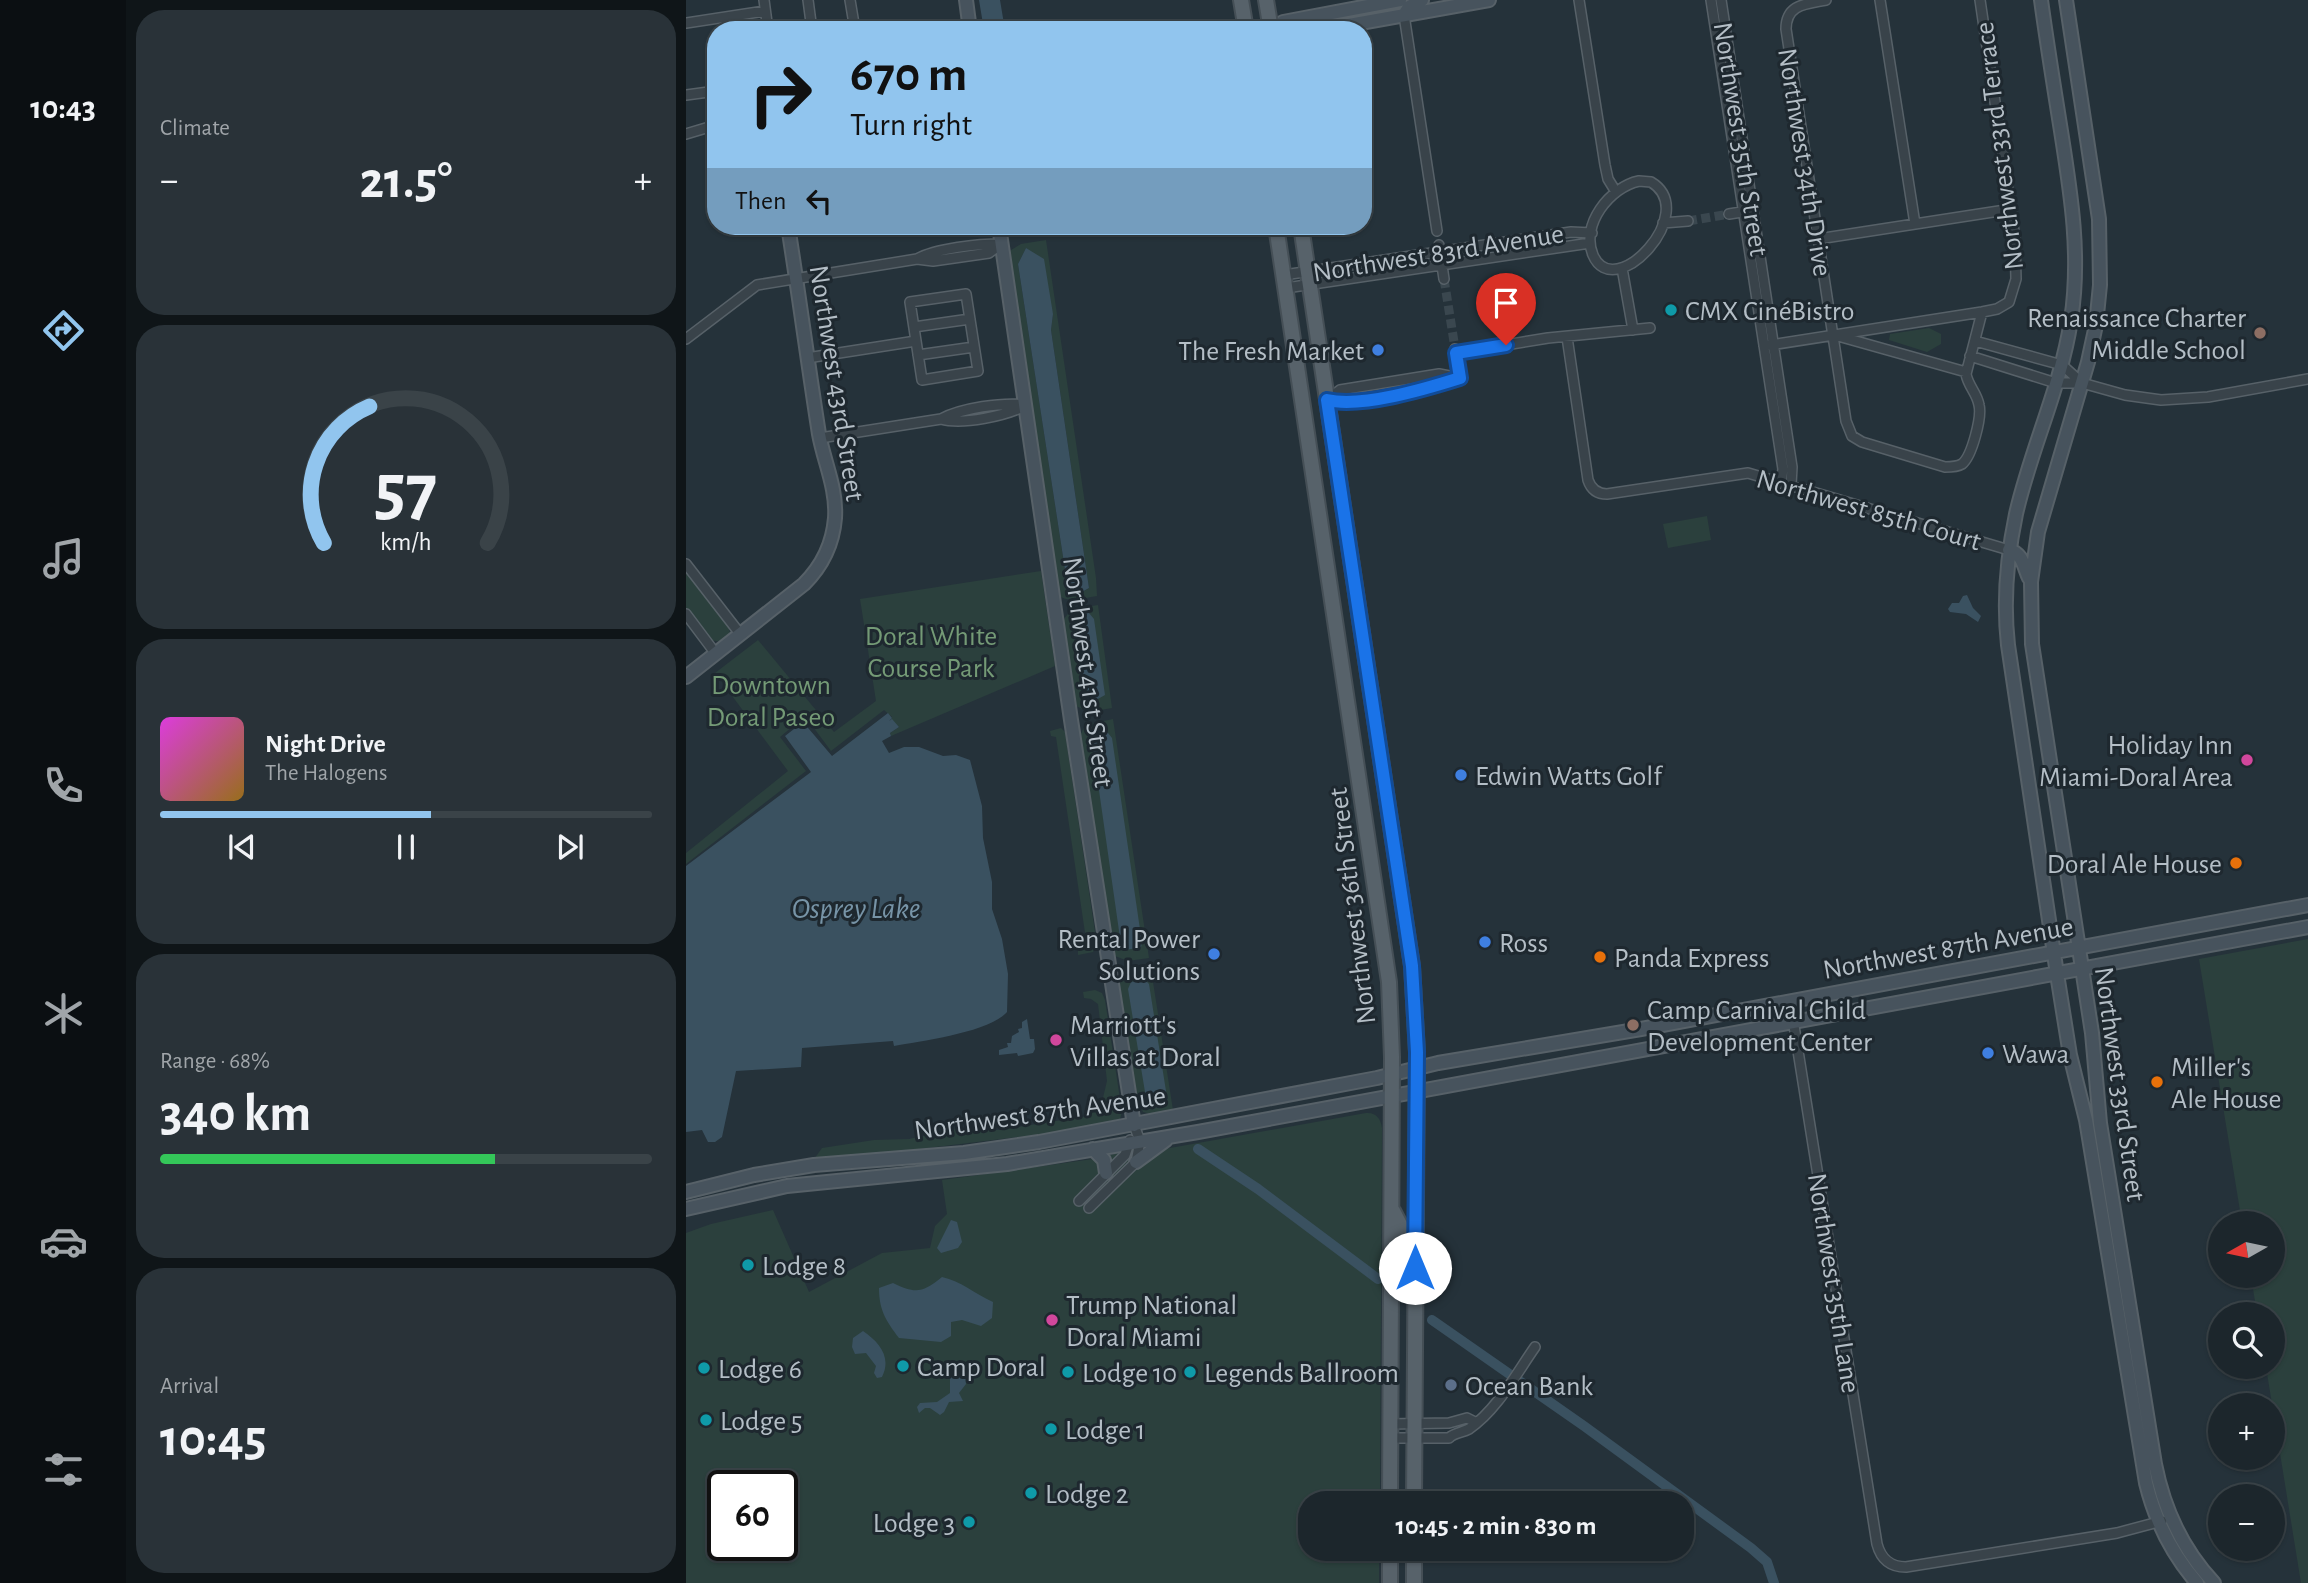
<!DOCTYPE html>
<html lang="en">
<head>
<meta charset="utf-8">
<style>
	:root { --surface:#1c262c; --page:#293238; --text:#f1f3f6; --muted:#a0a5a9; --line:#3a4348; --accent:#91c5ee }
	body { margin:0; font-family:"Alegreya Sans",sans-serif; background:var(--page); color:var(--text); height:100vh; display:flex; flex-direction:column; font-size:26px; white-space:nowrap }
	* { box-sizing:border-box; margin:0 }
	p { font-size:23px; color:var(--muted) }
	.icon { flex:none; width:38px; height:38px; fill:none; stroke:currentColor; stroke-width:2; stroke-linecap:round; stroke-linejoin:round }
	.map { position:relative; flex:1; overflow:hidden }
	.details { display:flex; flex-direction:column; gap:10px; padding:10px; background:#0f1518; width:560px }
	.details>* { flex:none }
	.top-card { position:absolute; left:21px; top:21px; width:665px; height:214px; border-radius:28px; box-shadow:0 2px 5px #0004,0 0 0 2px var(--line); background:#91c5ee; color:#111; overflow:hidden }
	.needle { width:46px; rotate:261deg }
	.tools { position:absolute; left:1522px; top:1211px; display:grid; gap:14px }
	.tools a { display:grid; place-items:center; width:77px; height:77px; border-radius:50%; background:var(--surface); box-shadow:0 2px 5px #0004,0 0 0 2px var(--line); font-size:35px }
	.speed { position:absolute; left:21px; top:1470px; display:flex; gap:14px; font-size:35px; font-weight:700; text-align:center }
	.speed>* { display:grid; place-content:center; width:91px; height:91px; border-radius:50%; background:var(--surface); box-shadow:0 2px 5px #0004,0 0 0 2px var(--line); line-height:1 }
	.speed .limit { border:4px solid #111; border-radius:10px; background:#fff; color:#111 }
	.pin { position:absolute; display:grid; place-items:center; width:60px; height:60px; color:#fff; margin:-72px -30px; border-radius:50% 50% 50% 0; rotate:-45deg; box-shadow:0 0 7px #0007 }
	.pin .icon { rotate:45deg }
	.me { position:absolute; width:77px; margin:-38px; rotate:0deg; stroke-linejoin:round; filter:drop-shadow(0 0 5px #0008) }
	.turn { display:flex; align-items:center; gap:24px; height:147px; padding:0 28px; font-size:32px }
	.turn .icon { width:91px; height:91px; stroke-width:2.5 }
	.turn b { display:block; font-size:49px; line-height:60px }
	.then { display:flex; align-items:center; height:66px; padding:0 28px; background:#0003; gap:14px; font-size:26px }
	.big { font-size:52px; font-weight:600; line-height:1.1 }
	.details .widget { flex:1; display:flex; flex-direction:column; justify-content:center; gap:10px; min-width:0; padding:0 24px; border-radius:28px; background:var(--page) }
	.details .dial { align-items:center; gap:0 }
	.dial svg { height:182px; overflow:visible; fill:none; stroke:var(--line); stroke-width:7; stroke-linecap:round; text-anchor:middle }
	.dial text { fill:var(--text); stroke:none }
	.song { display:flex; align-items:center; gap:21px }
	.cover { width:84px; height:84px; border-radius:10px; background:linear-gradient(135deg,hsl(300 70% 55%),hsl(40 70% 35%)) }
	.played { height:7px; border-radius:4px; background:linear-gradient(90deg,var(--accent) 55%,var(--line) 55%) }
	.keys { display:flex; justify-content:space-around; direction:ltr }
	.heat { display:flex; justify-content:space-between; align-items:center; font-size:38px; direction:ltr }
	.charge { height:10px; border-radius:5px; background:linear-gradient(90deg,#34c759 68%,var(--line) 0) }
	.trip { position:absolute; left:612px; top:1491px; width:396px; height:70px; border-radius:28px; background:var(--surface); box-shadow:0 2px 5px #0004,0 0 0 2px var(--line); font-weight:600; line-height:70px; text-align:center }
	main { display:flex; flex:1; min-height:0 }
	.tabs { display:flex; flex-direction:column; width:126px; justify-content:space-around; align-items:center; background:#0b0f12; color:var(--muted) }
	.tabs .icon { width:49px; height:49px }
	.tabs .selected { color:var(--accent) }
	.tabs b { font-size:32px; color:var(--text) }
	.map>svg:first-child { display:block }
	.green { fill:#2b403d; fill-rule:evenodd }
	.water { fill:#3a5160 }
	.lines { fill:none; stroke-linecap:round; stroke-linejoin:round }
	.canal { stroke:#3a5160; stroke-width:10 }
	.street-tunnel { stroke:#3a474f; stroke-width:9; stroke-dasharray:9 4.5; stroke-linecap:butt }
	.street-casing { stroke:#576168; stroke-width:12 }
	.secondary-casing { stroke:#576168; stroke-width:16 }
	.primary-casing { stroke:#454f56; stroke-width:18 }
	.street { stroke:#39434a; stroke-width:9 }
	.secondary { stroke:#47535d; stroke-width:12 }
	.primary { stroke:#57626a; stroke-width:14 }
	.route-casing { stroke:#114b97; stroke-width:18 }
	.route { stroke:#1a73e8; stroke-width:12 }
	.culture-dot { fill:#0f9aa8; stroke:#1e282f; stroke-width:2.5 }
	.education-dot { fill:#8d6e63; stroke:#1e282f; stroke-width:2.5 }
	.shop-dot { fill:#3f7fe0; stroke:#1e282f; stroke-width:2.5 }
	.hotel-dot { fill:#d1479c; stroke:#1e282f; stroke-width:2.5 }
	.food-dot { fill:#e8710a; stroke:#1e282f; stroke-width:2.5 }
	.service-dot { fill:#5c6f8a; stroke:#1e282f; stroke-width:2.5 }
	.labels { text-anchor:middle; stroke-width:6; stroke-linejoin:round; paint-order:stroke }
	.street-label { font-size:28px; fill:#b4bec6; stroke:#1e282f }
	.poi-label { font-size:28px; fill:#b4bec6; stroke:#1e282f; text-anchor:start }
	.park-label { font-size:28px; fill:#749a76; stroke:#1e282f }
	.water-label { font-size:30px; font-style:italic; fill:#7794a7; stroke:#1e282f }
</style>
</head>
<body>
<main>
<nav class="tabs">
<b>10:43</b>
<svg class="icon selected" aria-label="directions" viewBox="0 0 24 24"><path d="M12 3l9 9-9 9-9-9zM9 14v-3h6M13 9l2 2-2 2"/></svg>
<svg class="icon" aria-label="music" viewBox="0 0 24 24"><path d="M9 18V5l10-2v13"/><circle cx="6" cy="18" r="3"/><circle cx="16" cy="16" r="3"/></svg>
<svg class="icon" aria-label="phone" viewBox="0 0 24 24"><path d="M5 4h4l2 5-3 2q2 4 5 5l2-3 5 2v4C11 20 4 13 5 4z"/></svg>
<svg class="icon" aria-label="climate" viewBox="0 0 24 24"><path d="M12 3v18M4 7l16 10M4 17L20 7"/></svg>
<svg class="icon" aria-label="car" viewBox="0 0 24 24"><path d="M5 17H2v-5l4-1 3-4h7l3 4 3 1v5h-3M9 17h6M6 11h13"/><circle cx="7" cy="17" r="2"/><circle cx="17" cy="17" r="2"/></svg>
<svg class="icon" aria-label="filters" viewBox="0 0 24 24"><path d="M4 7h16M4 17h16"/><circle cx="9" cy="7" r="2"/><circle cx="15" cy="17" r="2"/></svg>
</nav>
<section class="details">
<div class="widget"><p>Climate</p>
<div class="heat"><a>−</a><b class="big">21.5°</b><a>+</a></div>
</div>
<div class="widget dial"><svg viewBox="0 0 100 80">
<path d="M14 69A42 42 0 1 1 86 69"/>
<path d="M14 69A42 42 0 0 1 34 9" stroke="#91c5ee"/>
<text x="50" y="56" font-size="32" font-weight="700">57</text>
<text x="50" y="72" font-size="11">km/h</text>
</svg></div>
<div class="widget">
<div class="song"><i class="cover"></i><div><b>Night Drive</b><p>The Halogens</p></div></div>
<div class="played"></div>
<div class="keys"><svg class="icon" aria-label="previous" viewBox="0 0 24 24"><path d="M18 5L8 12l10 7zM5 5v14"/></svg><svg class="icon" aria-label="pause" viewBox="0 0 24 24"><path d="M8 5v14M16 5v14"/></svg><svg class="icon" aria-label="next" viewBox="0 0 24 24"><path d="M6 5l10 7-10 7zM19 5v14"/></svg></div>
</div>
<div class="widget"><p>Range · 68%</p><b class="big">340 km</b><div class="charge"></div></div>
<div class="widget"><p>Arrival</p><b class="big">10:45</b></div>
</section>
<div class="map">
<svg width="1622" height="1583" viewBox="0 0 1622 1583">
	<rect width="100%" height="100%" fill="#25323a"/>
	<path class="green" d="M360,240L410,578L411,596C398,598 383,604 372,595L322,252L335,244ZM340,248L367,314L365,330L403,588L394,593L382,589L332,264Z
		M1243,328L1255,334V344L1241,352L1203,340L1204,334Z
		M1021,516L1025,540L982,548L977,524Z
		M0,570L42,624L44,634L35,642L25,640L0,608Z
		M355,571L369,666L205,736L204,733L213,727L204,721L206,717L198,710L145,751L119,716L94,737L120,771L0,864V853L102,771L29,673L72,640L148,732L190,701L174,599Z
		M412,605L426,708L403,712L390,706L386,699L376,626C380,607 395,608 412,605Z
		M427,719L463,958L442,961L429,956L426,950L393,738L399,725Z
		M375,728L379,732L411,945L407,952L392,955V949L401,946L370,737L365,736L364,731Z
		M1622,939V1583H1615L1580,1367H1587V1314H1571L1565,1276H1587V1223H1556L1513,959Z
		M465,969L487,1110L466,1114L457,1112L451,1098L431,985C436,970 450,971 465,969Z
		M409,990L416,993L419,1000L436,1112L434,1119L366,1133L126,1162L136,1148L188,1140L223,1139L270,1129L313,1130L402,1116L416,1102L421,1081L412,1004L405,999L398,998L397,992Z
		M680,1113C690,1112 695,1119 696,1128L694,1503H625V1549H693V1583H0V1233L25,1224L87,1210L123,1292L196,1253L244,1248L249,1226L261,1214L256,1180L407,1159L436,1152L473,1150ZM37,1486H96V1545H37Z"/>
	<path class="water" d="M293,0H314L319,30H298Z
		M340,248L358,259L367,314L365,330L403,588L394,593L382,589L332,264Z
		M1281,595L1287,608L1295,616L1292,622L1280,614L1264,612L1262,609L1266,603H1273L1277,596Z
		M397,612L403,613L408,619L419,695L410,700L399,698L387,623L389,616Z
		M202,713L206,718L203,721L206,719L213,727L204,733L205,736L196,741L203,753L218,747H233L257,756L270,755L284,760L296,806L297,838L306,882V909L316,939L322,974L321,1012C304,1032 236,1041 208,1046L207,1041L116,1048L115,1067L50,1071L36,1137L29,1142H22L16,1130L0,1132V866L125,772L99,736L117,722L146,756Z
		M414,730L422,733L426,738L456,943L455,947L440,950L435,945L406,741Z
		M452,980H459L463,984L480,1091L479,1105L465,1109L461,1104L442,989L445,982Z
		M341,1019L344,1039H348L349,1049L347,1053L332,1056L331,1053L313,1055V1050L322,1047L321,1043H325L326,1036L333,1032L332,1029L336,1028V1022Z
		M265,1220L271,1222L276,1242L272,1248L255,1253L251,1248Z
		M256,1277C275,1281 289,1294 307,1302L306,1318L295,1326L276,1320L265,1322V1336L255,1342L213,1338C200,1321 193,1310 193,1288L207,1283C230,1294 236,1293 256,1277Z
		M177,1331C193,1342 206,1357 196,1377L191,1378L188,1373L190,1366L180,1353L169,1354L166,1347L167,1338Z
		M275,1372L279,1376L280,1384L273,1393L277,1401L263,1402L258,1412L254,1415L244,1408H239L233,1413L231,1407L234,1403L251,1402L264,1393V1376Z"/>
	<g class="lines">
		<path class="canal" d="M512,1149L572,1189L692,1279
			M746,1320L898,1426L1065,1548L1081,1562L1088,1583"/>
		<path class="street-tunnel" d="M1002,221L1043,214
			M758,279L769,348"/>
		<defs>
			<path id="street" d="M78,0L82,30
				M122,0L126,30
				M164,0L169,30
				M893,0L919,165L922,179L930,192
				M1025,0L1097,469L1095,483
				M1035,0L1106,467L1105,485
				M1140,0C1120,4 1100,4 1100,29L1160,421L1166,436L1176,442L1259,467C1265,467 1271,467 1276,464C1286,456 1296,417 1293,405C1291,393 1282,386 1280,374L1296,312
				M1194,0L1229,224
				M718,15L751,231
				M0,23L79,11
				M0,95L30,91
				M0,134L30,125
				M953,181L965,182C1015,212 928,305 907,255C894,225 924,187 953,181Z
				M1043,214L1062,211
				M977,223L1002,221
				M1132,239L1326,209
				M753,245L758,279
				M231,259C250,248 293,244 315,244
				M936,268L947,330
				M598,275L885,232L906,233
				M600,288L904,243
				M228,327L284,319
				M1152,336L1280,372
				M881,337L902,480C905,489 911,494 921,494L1062,473L1323,550
				M0,339L71,285L231,259L247,261L303,253L315,244
				M1289,341L1376,365L1396,383
				M1078,346L1296,312L1311,309L1323,302L1330,279L1329,238L1294,0
				M769,349L774,378
				M770,353L862,338L964,328
				M232,355L288,347
				M1284,356L1370,383H1396L1439,395L1475,400L1522,397L1622,379
				M121,358L230,341L224,302L280,294L292,371L236,380L230,341
				M641,400L654,390L753,374L774,378
				M641,400C676,408 737,389 772,378
				M255,419C276,425 321,416 340,405
				M134,438L255,419C276,408 316,402 340,405
				M0,564L55,635
				M0,614L30,654
				M1104,1001L1191,1544C1195,1559 1204,1567 1220,1567L1431,1533L1476,1521
				M393,1201L439,1155L444,1140
				M403,1208L450,1162L454,1141L448,1125
				M704,1424L763,1423L781,1418L789,1422
				M704,1438H763C769,1432 776,1433 783,1429C811,1410 830,1374 849,1347"/>
			<path id="secondary" d="M280,0L284,30
				M1355,0C1361,44 1368,87 1375,131C1385,194 1395,256 1385,320C1375,387 1345,448 1330,514C1321,557 1317,601 1322,645L1371,974L1384,1055L1400,1120L1460,1483C1469,1520 1486,1554 1511,1583
				M1380,0L1413,219L1414,285L1410,325L1402,362L1352,532L1345,582L1346,644L1406,1033L1414,1123L1469,1464C1478,1510 1496,1549 1528,1583
				M718,15L723,7L736,0
				M588,30L597,22L714,0
				M635,30L803,0
				M313,226L385,720L448,1125
				M1323,550C1337,553 1338,568 1343,578
				M0,677L118,584C136,566 147,543 149,518C151,488 138,462 133,434C122,364 113,295 102,226
				M407,1149L418,1160L420,1173
				M450,1162L480,1140
				M0,1192L68,1175L128,1165L278,1153L353,1142L691,1078L752,1063L955,1029L1622,905
				M0,1209L101,1186L321,1164L512,1132L1622,927"/>
			<path id="primary" d="M555,0L560,30
				M580,0L585,30
				M590,226L703,982L706,1057L704,1503
				M615,226L726,966L731,1052L728,1503
				M707,1211L720,1236L729,1244
				M704,1583V1549
				M728,1583V1549"/>
		</defs>
		<use href="#street" class="street-casing"/>
		<use href="#secondary" class="secondary-casing"/>
		<use href="#primary" class="primary-casing"/>
		<use href="#street" class="street"/>
		<use href="#secondary" class="secondary"/>
		<use href="#primary" class="primary"/>
	</g>
	<g class="lines">
		<defs>
			<path id="route" d="M729,1268L731,1052L726,966L641,400C676,408 739,389 774,378L770,353L820,345"/>
		</defs>
		<use href="#route" class="route-casing"/>
		<use href="#route" class="route"/>
	</g>
	<g class="culture-dot">
		<circle cx="985" cy="310" r="7"/>
		<circle cx="62" cy="1265" r="7"/>
		<circle cx="217" cy="1366" r="7"/>
		<circle cx="18" cy="1368" r="7"/>
		<circle cx="382" cy="1372" r="7"/>
		<circle cx="504" cy="1372" r="7"/>
		<circle cx="20" cy="1420" r="7"/>
		<circle cx="365" cy="1429" r="7"/>
		<circle cx="345" cy="1493" r="7"/>
		<circle cx="283" cy="1522" r="7"/>
	</g>
	<g class="education-dot">
		<circle cx="1574" cy="333" r="7"/>
		<circle cx="947" cy="1025" r="7"/>
	</g>
	<g class="shop-dot">
		<circle cx="692" cy="350" r="7"/>
		<circle cx="775" cy="775" r="7"/>
		<circle cx="799" cy="942" r="7"/>
		<circle cx="528" cy="954" r="7"/>
		<circle cx="1302" cy="1053" r="7"/>
	</g>
	<g class="hotel-dot">
		<circle cx="1561" cy="760" r="7"/>
		<circle cx="370" cy="1040" r="7"/>
		<circle cx="366" cy="1320" r="7"/>
	</g>
	<g class="food-dot">
		<circle cx="1550" cy="863" r="7"/>
		<circle cx="914" cy="957" r="7"/>
		<circle cx="1471" cy="1082" r="7"/>
	</g>
	<circle class="service-dot" cx="765" cy="1385" r="7"/>
	<g class="labels">
		<g class="street-label">
			<text transform="translate(1056 139) rotate(81)" y="10">Northwest 35th Street</text>
			<text transform="translate(1312 146) rotate(-97)" y="10">Northwest 33rd Terrace</text>
			<text transform="translate(1120 162) rotate(81)" y="10">Northwest 34th Drive</text>
			<text transform="translate(752 252) rotate(-9)" y="10">Northwest 83rd Avenue</text>
			<text transform="translate(152 383) rotate(81)" y="10">Northwest 43rd Street</text>
			<text transform="translate(1183 509) rotate(16)" y="10">Northwest 85th Court</text>
			<text transform="translate(403 672) rotate(82)" y="10">Northwest 41st Street</text>
			<text transform="translate(665 906) rotate(-97)" y="10">Northwest 36th Street</text>
			<text transform="translate(1262 947) rotate(-10)" y="10">Northwest 87th Avenue</text>
			<text transform="translate(1435 1084) rotate(82)" y="10">Northwest 33rd Street</text>
			<text transform="translate(354 1112) rotate(-8)" y="10">Northwest 87th Avenue</text>
			<text transform="translate(1149 1283) rotate(81)" y="10">Northwest 35th Lane</text>
		</g>
		<g class="poi-label">
			<text x="999" y="320">CMX CinéBistro</text>
			<text x="1560" y="327" text-anchor="end">Renaissance Charter<tspan x="1560" dy="32">Middle School</tspan></text>
			<text x="678" y="360" text-anchor="end">The Fresh Market</text>
			<text x="1547" y="754" text-anchor="end">Holiday Inn<tspan x="1547" dy="32">Miami-Doral Area</tspan></text>
			<text x="789" y="785">Edwin Watts Golf</text>
			<text x="1536" y="873" text-anchor="end">Doral Ale House</text>
			<text x="514" y="948" text-anchor="end">Rental Power<tspan x="514" dy="32">Solutions</tspan></text>
			<text x="813" y="952">Ross</text>
			<text x="928" y="967">Panda Express</text>
			<text x="961" y="1019">Camp Carnival Child<tspan x="961" dy="32">Development Center</tspan></text>
			<text x="384" y="1034">Marriott's<tspan x="384" dy="32">Villas at Doral</tspan></text>
			<text x="1316" y="1063">Wawa</text>
			<text x="1485" y="1076">Miller's<tspan x="1485" dy="32">Ale House</tspan></text>
			<text x="76" y="1275">Lodge 8</text>
			<text x="380" y="1314">Trump National<tspan x="380" dy="32">Doral Miami</tspan></text>
			<text x="231" y="1376">Camp Doral</text>
			<text x="32" y="1378">Lodge 6</text>
			<text x="396" y="1382">Lodge 10</text>
			<text x="518" y="1382">Legends Ballroom</text>
			<text x="779" y="1395">Ocean Bank</text>
			<text x="34" y="1430">Lodge 5</text>
			<text x="379" y="1439">Lodge 1</text>
			<text x="359" y="1503">Lodge 2</text>
			<text x="269" y="1532" text-anchor="end">Lodge 3</text>
		</g>
		<g class="park-label">
			<text x="245" y="645">Doral White<tspan x="245" dy="32">Course Park</tspan></text>
			<text x="85" y="694">Downtown<tspan x="85" dy="32">Doral Paseo</tspan></text>
		</g>
		<g class="water-label">
			<text x="170" y="918">Osprey Lake</text>
		</g>
	</g>
</svg>
<div class="tools">
<a><svg class="needle" viewBox="-14 -14 28 28"><path d="M0-13l5 13h-10z" fill="#e53935"/><path d="M0 13l5-13h-10z" fill="#a0a5a9"/></svg></a>
<a><svg class="icon" aria-label="search" viewBox="0 0 24 24"><circle cx="10" cy="10" r="6"/><path d="M15 15l6 6"/></svg></a>
<a>+</a>
<a>−</a>
</div>
<div class="speed"><div class="limit">60</div></div>
<div class="pin" style="left:820px;top:345px;background:#d93025"><svg class="icon" aria-label="arrive" viewBox="0 0 24 24"><path d="M6 21V4h12l-3 4 3 4H6"/></svg></div>
<svg class="me" style="left:729px;top:1268px" viewBox="-20 -20 40 40"><circle r="19" fill="#fff"/><path d="M0-13L10 11 0 6-10 11z" fill="#1a73e8"/></svg>
<div class="trip">10:45 · 2 min · 830 m</div>
<div class="top-card">
<div class="turn"><svg class="icon" aria-label="right" viewBox="0 0 24 24"><path d="M7 20v-9h11M14 6l5 5-5 5"/></svg><div><b>670 m</b>Turn right</div></div>
<div class="then">Then<svg class="icon" aria-label="left" viewBox="0 0 24 24"><path d="M17 20v-9H6M10 6l-5 5 5 5"/></svg></div>
</div>
</div>
</main>
</body>
</html>
